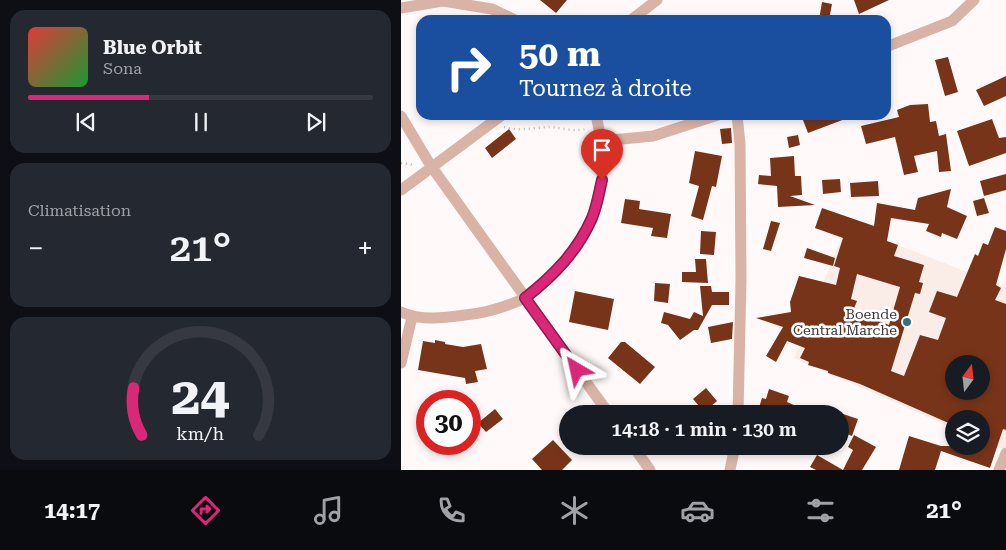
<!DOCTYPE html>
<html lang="fr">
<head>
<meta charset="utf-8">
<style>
	:root { --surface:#171b24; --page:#242831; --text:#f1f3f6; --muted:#9ea1a6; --line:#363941; --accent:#db2777 }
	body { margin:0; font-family:"Roboto Serif",serif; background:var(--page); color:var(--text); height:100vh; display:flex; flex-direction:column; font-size:19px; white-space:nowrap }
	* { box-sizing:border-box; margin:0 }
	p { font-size:16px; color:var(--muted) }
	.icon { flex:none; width:28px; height:28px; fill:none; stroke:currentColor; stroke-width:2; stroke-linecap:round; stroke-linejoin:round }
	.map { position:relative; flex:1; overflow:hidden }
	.details { display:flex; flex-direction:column; gap:10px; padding:10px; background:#0d0f14; width:401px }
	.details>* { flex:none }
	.banner { position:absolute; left:15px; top:15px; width:475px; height:105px; border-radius:15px; box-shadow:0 2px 8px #0003; background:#1a4fa0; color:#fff; overflow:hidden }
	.needle { width:32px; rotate:15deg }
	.tools { position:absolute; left:544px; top:355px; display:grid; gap:10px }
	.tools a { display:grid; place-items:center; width:45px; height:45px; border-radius:50%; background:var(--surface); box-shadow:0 2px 8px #0003; font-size:25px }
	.speed { position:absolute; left:15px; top:390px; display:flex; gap:10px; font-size:25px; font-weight:700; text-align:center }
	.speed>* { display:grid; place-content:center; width:65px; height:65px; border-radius:50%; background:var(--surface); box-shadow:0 2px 8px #0003; line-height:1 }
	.speed .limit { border:8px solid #d22; background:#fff; color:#111 }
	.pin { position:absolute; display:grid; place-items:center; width:42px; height:42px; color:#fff; margin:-51px -21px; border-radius:50% 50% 50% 0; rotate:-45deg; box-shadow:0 0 5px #0007 }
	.pin .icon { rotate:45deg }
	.me { position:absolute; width:55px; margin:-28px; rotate:324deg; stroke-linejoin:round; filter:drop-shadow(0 0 4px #0008) }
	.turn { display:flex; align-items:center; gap:18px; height:105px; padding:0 20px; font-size:22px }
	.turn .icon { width:65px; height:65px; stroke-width:2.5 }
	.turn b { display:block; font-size:35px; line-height:42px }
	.big { font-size:38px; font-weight:600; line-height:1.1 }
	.details .card { flex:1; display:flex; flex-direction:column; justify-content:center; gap:8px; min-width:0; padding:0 18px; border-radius:15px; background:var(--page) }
	.details .dial { align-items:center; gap:0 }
	.dial svg { height:130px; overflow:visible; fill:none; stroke:var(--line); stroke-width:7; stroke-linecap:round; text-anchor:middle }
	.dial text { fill:var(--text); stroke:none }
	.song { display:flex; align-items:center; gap:15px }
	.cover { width:60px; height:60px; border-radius:8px; background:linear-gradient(135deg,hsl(0 70% 55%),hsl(130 70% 35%)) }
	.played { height:5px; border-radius:2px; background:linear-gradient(90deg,var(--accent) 35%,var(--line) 35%) }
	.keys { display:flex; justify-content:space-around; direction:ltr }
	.heat { display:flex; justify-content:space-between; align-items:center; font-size:28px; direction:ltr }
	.trip { position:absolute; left:158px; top:405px; width:290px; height:50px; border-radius:25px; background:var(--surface); box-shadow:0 2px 8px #0003; font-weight:600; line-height:50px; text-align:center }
	.dock { display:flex; height:80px; justify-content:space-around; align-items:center; background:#090b0e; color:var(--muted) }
	.dock .icon { width:35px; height:35px }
	.dock .selected { color:var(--accent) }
	.dock b { font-size:22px; color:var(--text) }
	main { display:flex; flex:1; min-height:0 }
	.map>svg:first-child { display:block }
	.built { fill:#faece7; fill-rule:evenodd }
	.building { fill:#783418; fill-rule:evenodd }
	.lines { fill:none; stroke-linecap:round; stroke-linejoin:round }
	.path { stroke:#bab6b5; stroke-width:2.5; stroke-dasharray:1 4; stroke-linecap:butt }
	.minor { stroke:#d9b4a6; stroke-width:11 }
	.route-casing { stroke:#8e194d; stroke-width:12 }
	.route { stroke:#db2777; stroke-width:9 }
	.poi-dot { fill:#327286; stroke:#fff; stroke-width:2 }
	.labels { text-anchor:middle; stroke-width:5; stroke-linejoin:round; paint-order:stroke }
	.poi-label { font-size:14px; fill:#3b3838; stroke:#fff; text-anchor:end }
</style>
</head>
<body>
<main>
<section class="details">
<div class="card">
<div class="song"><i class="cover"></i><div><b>Blue Orbit</b><p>Sona</p></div></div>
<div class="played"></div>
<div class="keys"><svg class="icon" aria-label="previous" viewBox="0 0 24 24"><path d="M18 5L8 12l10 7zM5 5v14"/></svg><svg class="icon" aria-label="pause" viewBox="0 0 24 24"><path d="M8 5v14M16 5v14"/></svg><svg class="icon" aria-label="next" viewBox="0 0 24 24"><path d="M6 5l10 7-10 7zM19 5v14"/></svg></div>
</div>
<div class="card"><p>Climatisation</p>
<div class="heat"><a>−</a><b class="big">21°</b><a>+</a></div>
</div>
<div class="card dial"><svg viewBox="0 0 100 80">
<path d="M14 69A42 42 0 1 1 86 69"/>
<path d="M14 69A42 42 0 0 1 9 40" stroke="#db2777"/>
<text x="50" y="56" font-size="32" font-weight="700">24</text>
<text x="50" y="72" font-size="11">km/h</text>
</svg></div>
</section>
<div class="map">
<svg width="605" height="470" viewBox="0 0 605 470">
	<rect width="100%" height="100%" fill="#fffaf9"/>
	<path class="built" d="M445,225L605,287V451L580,440V419H552V428L393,358ZM552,364H580V391H552Z"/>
	<path class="building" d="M139,0H166L155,13Z
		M453,0H488L458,14Z
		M421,2L431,4L428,20H418Z
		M547,57L557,92L544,96L534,60Z
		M605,76V96L583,106L575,90Z
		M527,104L529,122L535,121L538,136L545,134L550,171L538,172L536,151L513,156L517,172L503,175L494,137L465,144L460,126L498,117L496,110L509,105Z
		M400,115H452V116L407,133Z
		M591,119L598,138L605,137V153L568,166L556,131Z
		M330,128L331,143L321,144L319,129Z
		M108,129L115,139L91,158L84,148Z
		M397,135L399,145L388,148L386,137Z
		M294,151L321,156L315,187L311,186L302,220L290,216L298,186L288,183Z
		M393,156L394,176H400L401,195L389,196L414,205L377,207L376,186L357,184L358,175L370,176L369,158Z
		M605,174V190L583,196L579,181Z
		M439,179L440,192L422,194L421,180Z
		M477,181L478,196L450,197L449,183Z
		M550,189L546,207L566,216L556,239L541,233L540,237L525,231L528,224L490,218L486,241L497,245L493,256L523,265L518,282L522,283L519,294L514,293L490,371L503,376L519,335L537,340L545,318L528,312L536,291L556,297L574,254L577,256L582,243L587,245L594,227L605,231V249L595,285L600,288L594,300L605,304V430L602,429L589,468L540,451L534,470H498L508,436L540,446H580V419H552V425L459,384L427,373V371L407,365L408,362L399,358L404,348L386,341L375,362L365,356L382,327L355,318L390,312L389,302L398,276L435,285L439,268L433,266L442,238L414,228L421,208L473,226L476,203L514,210L517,198ZM456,274L499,287L488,325L452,311L456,301L450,299ZM552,364H580V391H552Z
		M583,198L588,213L576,216L572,201Z
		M224,199L239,201L238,209L270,214L266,238L250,236L252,228L220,223Z
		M370,221L379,223L370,251L362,249Z
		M300,231L315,232L313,255L299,254Z
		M406,248L434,258L432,266L403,258Z
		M294,259H305L307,283L281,282V272H295Z
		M254,283L269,284L267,303L253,301Z
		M299,286H310L311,292H328V305H311L297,330H293L279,340L267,325L260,323L263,312L289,319L293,312L302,316Z
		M174,291L213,299L207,330L168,322Z
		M332,322L331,339L310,343L307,327Z
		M34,340L44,342V344L62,347L80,344L86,369L74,371L77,382L65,384L64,378L17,370L22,341L34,343Z
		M220,342H224L254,367L239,384L207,358Z
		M305,388L316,401L303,412L292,399Z
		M368,389L388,396L386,402L413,414H356L361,398L365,399Z
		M94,409L102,419L85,432L77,423Z
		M439,413L457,419L451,436L439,431Z
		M453,435L475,447L461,470H415L409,467L416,455L442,470L452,450L447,447Z
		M152,440L171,460L161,470H141L131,459Z"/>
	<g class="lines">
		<path class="path" d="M103,127C118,132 134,127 150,127C161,128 174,132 185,129
			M0,163L14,165"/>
		<path class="minor" d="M0,8L42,1L91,9L114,20
			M230,20L256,0
			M485,47L551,21L573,0
			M336,115L339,144L340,279L337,414
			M0,116L30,166L208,414
			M201,141L252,136L317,115
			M0,190L101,115
			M0,312C20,321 43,318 64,315C83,313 104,307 122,299C128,296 132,291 137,288C170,261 197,222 201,179C203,157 200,136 195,115
			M0,363L11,317
			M232,446L249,470
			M329,470L334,446
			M598,470L605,453"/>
	</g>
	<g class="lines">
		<defs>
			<path id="route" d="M176,370L124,298C152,276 176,252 191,218C196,206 198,192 201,180"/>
		</defs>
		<use href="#route" class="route-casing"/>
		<use href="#route" class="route"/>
	</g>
	<circle class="poi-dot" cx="506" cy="322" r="5"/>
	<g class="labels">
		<g class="poi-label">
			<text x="496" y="319">Boende<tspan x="496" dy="16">Central Marche</tspan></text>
		</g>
	</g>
</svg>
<div class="tools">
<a><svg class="needle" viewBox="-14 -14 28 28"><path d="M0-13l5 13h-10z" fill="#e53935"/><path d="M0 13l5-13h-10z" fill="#9ea1a6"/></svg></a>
<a><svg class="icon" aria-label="layers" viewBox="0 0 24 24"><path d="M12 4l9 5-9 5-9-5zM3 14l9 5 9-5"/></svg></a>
</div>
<div class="speed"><div class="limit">30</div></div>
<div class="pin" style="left:201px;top:180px;background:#d93025"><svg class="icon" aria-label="arrive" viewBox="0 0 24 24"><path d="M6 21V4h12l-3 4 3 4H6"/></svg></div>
<svg class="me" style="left:176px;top:370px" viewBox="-20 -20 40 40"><path d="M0-17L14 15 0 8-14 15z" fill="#db2777" stroke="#fff" stroke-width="4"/></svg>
<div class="trip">14:18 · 1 min · 130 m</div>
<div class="banner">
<div class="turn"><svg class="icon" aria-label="right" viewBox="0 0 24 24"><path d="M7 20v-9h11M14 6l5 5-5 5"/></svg><div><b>50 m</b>Tournez à droite</div></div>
</div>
</div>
</main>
<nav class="dock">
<b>14:17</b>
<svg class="icon selected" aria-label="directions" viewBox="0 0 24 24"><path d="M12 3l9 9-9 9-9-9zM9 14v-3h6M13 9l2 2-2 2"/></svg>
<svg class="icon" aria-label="music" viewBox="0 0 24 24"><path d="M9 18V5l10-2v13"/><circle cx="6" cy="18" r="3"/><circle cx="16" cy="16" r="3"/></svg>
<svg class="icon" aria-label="phone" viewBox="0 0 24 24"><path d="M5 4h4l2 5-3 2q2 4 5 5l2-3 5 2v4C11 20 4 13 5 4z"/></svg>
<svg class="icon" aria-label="climate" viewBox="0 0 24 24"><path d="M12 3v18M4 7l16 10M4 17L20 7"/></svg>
<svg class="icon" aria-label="car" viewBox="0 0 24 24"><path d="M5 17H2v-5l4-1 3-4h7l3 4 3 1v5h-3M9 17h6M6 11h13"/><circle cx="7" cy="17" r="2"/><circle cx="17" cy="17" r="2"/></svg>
<svg class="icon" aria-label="filters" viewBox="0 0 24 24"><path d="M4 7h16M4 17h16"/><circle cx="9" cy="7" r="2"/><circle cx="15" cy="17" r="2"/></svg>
<b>21°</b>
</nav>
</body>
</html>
